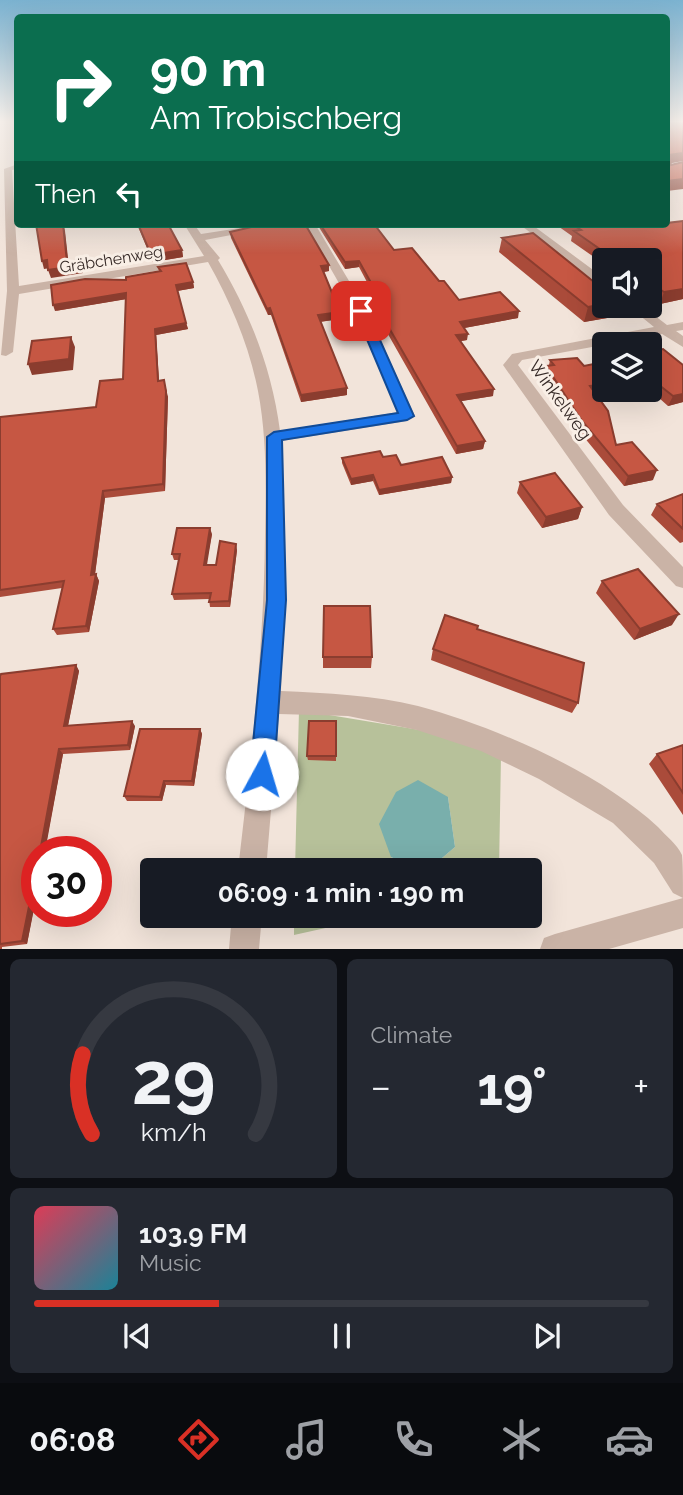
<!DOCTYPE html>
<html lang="en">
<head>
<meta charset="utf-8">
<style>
	:root { --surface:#171b24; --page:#242831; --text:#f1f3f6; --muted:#9ea1a6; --line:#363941; --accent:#d93025 }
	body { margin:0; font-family:Raleway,sans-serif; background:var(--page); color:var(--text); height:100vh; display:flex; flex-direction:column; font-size:26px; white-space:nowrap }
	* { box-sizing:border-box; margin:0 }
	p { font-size:23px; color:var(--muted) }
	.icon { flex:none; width:38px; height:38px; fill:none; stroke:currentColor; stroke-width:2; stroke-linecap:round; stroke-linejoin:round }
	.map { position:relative; height:949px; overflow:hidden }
	.panel { display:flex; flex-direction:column; gap:10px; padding:10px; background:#0d0f14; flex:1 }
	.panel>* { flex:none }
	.top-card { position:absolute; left:14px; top:14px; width:656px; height:214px; border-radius:7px; box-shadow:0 7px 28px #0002; background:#0b6e4f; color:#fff; overflow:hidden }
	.buttons { position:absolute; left:592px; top:248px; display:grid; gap:14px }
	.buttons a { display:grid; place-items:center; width:70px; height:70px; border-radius:7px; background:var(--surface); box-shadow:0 7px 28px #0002; font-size:35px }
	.speed { position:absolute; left:21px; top:836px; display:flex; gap:14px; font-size:35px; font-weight:700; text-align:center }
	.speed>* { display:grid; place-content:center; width:91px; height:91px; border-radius:50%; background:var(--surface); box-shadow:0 7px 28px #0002; line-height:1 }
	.speed .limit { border:10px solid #d22; background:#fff; color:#111 }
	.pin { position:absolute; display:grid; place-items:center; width:60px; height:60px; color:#fff; margin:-30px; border-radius:14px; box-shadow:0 4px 10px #0006 }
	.me { position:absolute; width:77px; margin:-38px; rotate:6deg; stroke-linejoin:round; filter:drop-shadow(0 0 5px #0008) }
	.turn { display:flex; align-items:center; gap:24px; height:147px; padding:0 21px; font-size:32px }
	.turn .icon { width:91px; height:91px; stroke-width:2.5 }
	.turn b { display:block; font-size:49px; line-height:60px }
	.then { display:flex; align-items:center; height:66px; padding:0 21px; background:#0003; gap:14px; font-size:26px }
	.big { font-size:52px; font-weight:700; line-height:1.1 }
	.panel .tile { flex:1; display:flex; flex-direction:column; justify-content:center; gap:10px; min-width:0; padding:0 24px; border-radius:10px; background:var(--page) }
	.panel .dial { align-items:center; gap:0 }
	.dial svg { height:182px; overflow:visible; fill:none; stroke:var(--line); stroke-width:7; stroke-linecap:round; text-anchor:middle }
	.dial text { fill:var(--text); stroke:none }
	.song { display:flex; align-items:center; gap:21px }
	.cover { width:84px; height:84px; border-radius:10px; background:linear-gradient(135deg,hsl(350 70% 55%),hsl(190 70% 35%)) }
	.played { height:7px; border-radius:4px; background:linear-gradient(90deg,var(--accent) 30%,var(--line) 30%) }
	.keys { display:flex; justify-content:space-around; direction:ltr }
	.heat { display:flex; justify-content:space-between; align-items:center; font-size:38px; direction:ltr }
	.panel .tiles { flex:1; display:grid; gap:10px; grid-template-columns:1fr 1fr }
	.tile:last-child { grid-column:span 2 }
	.trip { position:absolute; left:140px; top:858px; width:402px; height:70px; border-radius:7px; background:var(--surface); box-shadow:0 7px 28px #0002; font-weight:700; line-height:70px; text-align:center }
	.tabs { display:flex; height:112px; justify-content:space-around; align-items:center; background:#090b0e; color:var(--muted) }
	.tabs .icon { width:49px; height:49px }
	.tabs .current { color:var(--accent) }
	.tabs b { font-size:32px; color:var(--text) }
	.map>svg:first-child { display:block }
	.green { fill:#b7c19a }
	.water { fill:#79afac }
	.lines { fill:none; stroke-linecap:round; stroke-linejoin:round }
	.minor { fill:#cab3a6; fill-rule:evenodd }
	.wall { fill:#aa4b3a }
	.shaded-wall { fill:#8b3d2f }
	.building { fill:#c65743; stroke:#8b3d2f; stroke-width:2 }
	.route { fill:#1a73e8; stroke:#114b97; stroke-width:2 }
	.labels { text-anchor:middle; stroke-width:6; stroke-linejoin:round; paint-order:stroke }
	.far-street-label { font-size:16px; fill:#362a27; stroke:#f9efe6 }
	.street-label { font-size:18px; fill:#362a27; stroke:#f9efe6 }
</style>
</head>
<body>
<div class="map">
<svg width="683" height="949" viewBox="0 0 683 949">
	<rect width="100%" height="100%" fill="#f2e4da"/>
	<path class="green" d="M299,710L420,730L501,755L499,870H428L455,847L448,797L391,857L419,870H295Z
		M294,915H384L294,935Z"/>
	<path class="water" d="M418,780L448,797L455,847L428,870H419L391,857L379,824L396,792Z"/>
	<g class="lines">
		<path class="minor" d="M18,164V169L12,170L19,286L204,256L184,224H194L201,234L265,224H289L205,240L220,258L218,260C250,313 272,369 280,431L398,412L355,311L305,224H315L367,311L415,416L407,421L281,441L285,563L281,691C327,693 373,695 418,706C496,727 599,772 658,827C666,836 677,844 682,855C683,866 683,885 683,898L673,893L654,863L613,823L539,779L481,751L417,730L348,716L279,714L266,870H238C251,758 264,647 265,535C266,487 267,438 258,391C249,345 231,303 208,262L19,294L13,352L6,356L1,355L7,291L4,169Z
			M519,224H531L604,278V288Z
			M628,306H642L667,325L683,322V330L676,331L683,336V347L662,334L522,360L518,365L623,505L683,567V588L676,586L609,515L503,365L512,354L654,327Z
			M683,898V928L609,949H540L544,938L555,934Z
			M232,915H262L259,949H229Z"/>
	</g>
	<path class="wall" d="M683,221V299L660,304L649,296V261H604V264L571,241L572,236L555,224H615L618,226L667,224Z
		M137,224H168L182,250L183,257L153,262Z
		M317,224H374L394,250L439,281L459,300L518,318L464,328L467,340L461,341L493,396L461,401L485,441L483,449L456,454L372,306L373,300L376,299L359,267L345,269Z
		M230,232L329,271L324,272L340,312V319L320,322L347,388V395L301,402L271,315H268L231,238Z
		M502,238L613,317L584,322L499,252Z
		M158,267L193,282L194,288L177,291L188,329L156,335L159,380L168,397L165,491L105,498L95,575L96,574L99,581L89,632L57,635L53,629L62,588L0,597V417L96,407L123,379L126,299L55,311L126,280L159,272Z
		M649,352L683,402L668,406L649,389Z
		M550,360L604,390H620L596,394L616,445L653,480L624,486L579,431L543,375L546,366L549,365Z
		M383,457L401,465L452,477L451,483L379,495L373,481L351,485L342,463V458Z
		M520,482L582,507L578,519L542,528L517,493Z
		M683,494V542L680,543L651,515L657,504Z
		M212,534L206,565H216L237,550L230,607H210L209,599L174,600L172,594L179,560H174L172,554Z
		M602,581L672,625L634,640L596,593Z
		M477,629L578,703L572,713L431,660L433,649Z
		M323,657H372L371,668H323Z
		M76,665L79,671L68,725L135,726L130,750L63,754L27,944L2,947V949H0V676Z
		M336,721V761L308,760L307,756Z
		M200,729L202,734L194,786L166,785L162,801H127L124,796Z
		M683,745V815L649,764L657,754Z"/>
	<path class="shaded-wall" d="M683,153V161L667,164L668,155Z
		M683,179V189L667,191V181Z
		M63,224L65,231L69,267L81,265L83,273L51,278L48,270L67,262Z
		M182,250L183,257L153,262L151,255Z
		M47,260L50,268L44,269L42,261Z
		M359,261V267L345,269V262Z
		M329,265V271L322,272L321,266Z
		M193,282L194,288L177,291L176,285Z
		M683,289V299L660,304L664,292Z
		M126,293L127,299L55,311L53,305Z
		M604,304V306H617L613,317L584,322L588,307Z
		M270,308L271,315H268L267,309Z
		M519,311L518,318L459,329L460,322Z
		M340,312V319L318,322V315Z
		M186,323L188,329L156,335L159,387L158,381L155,329Z
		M468,334L467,340L455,342L456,335Z
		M71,337L75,347L73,370L32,375L28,364Z
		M164,380L168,397L165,491L163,484Z
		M604,384V390H620L587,396L590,386Z
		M347,388V395L301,402V395Z
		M494,389L493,396L456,402L457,395Z
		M683,394V402L668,406L673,396Z
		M485,441L483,449L456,454L457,446Z
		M657,470L653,480L624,486L628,476Z
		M373,475V481L351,485V479Z
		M452,477L451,483L379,495V490Z
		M103,491L105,498L94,581L91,575Z
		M582,507L578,519L542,528L546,517Z
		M210,528L212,534L206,571L204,565Z
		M236,544L237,550L230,607L229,601Z
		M96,574L99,581L89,632L86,626Z
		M679,614L672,625L634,640L640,629Z
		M76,665L79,671L67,731L64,726Z
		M132,721L135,726L130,750L128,745Z
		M200,729L202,734L194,786L192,781Z
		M59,749L63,754L45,852H40Z
		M164,781L166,785L162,801L160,797Z
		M37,867V894L27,944L22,941Z"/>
	<path class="building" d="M667,121H683V153L668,155L671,165L683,162V179L667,181Z
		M683,221V289L664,292L649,282V261H617L574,231L581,230L572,224H615L618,226L630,224H667V223Z
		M36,224H63L67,262L80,260L81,265L48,270L47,260L42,261Z
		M138,224H168L182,250L151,255Z
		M265,224H305L329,265L321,266L340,312L318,315L347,388L301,395L270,308L267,309L230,232Z
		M320,224H374L394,250L412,248L439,281H444L459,300L500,292L519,311L460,322L468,334L456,335L494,389L457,395L485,441L457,446L373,300L380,299L359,261L345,262Z
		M533,233L604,290V304L588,307L502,238Z
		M186,263L193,282L176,285L186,323L155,329L158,381L164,380L166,391L163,484L103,491L91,575L96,574L86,626L53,629L64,581L0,590V417L96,407L100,381L123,379L126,293L53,305L51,285L85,279L126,280V277L161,271L158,267Z
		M71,337L69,359L28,364L32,341Z
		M663,349L683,365V394L673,396L649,377V352Z
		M577,358L584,366L604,362V384L590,386L608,411L616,445L632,442L657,470L628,476L582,421L546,366L554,365L550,360Z
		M380,451L383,457L396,455L401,465L442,457L452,477L379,490L373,475L351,479L342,458Z
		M555,473L582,507L546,517L520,482Z
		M683,494V529L657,504Z
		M177,528H210L204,565H216L220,541L236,544L229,601L209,602L211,593L172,594L180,554H172Z
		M638,569L679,614L640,629L602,581Z
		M324,606H370L372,657H323Z
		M445,615L478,626L477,629L584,663L578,703L433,649Z
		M76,665L64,726L132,721L128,745L59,749L40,852H37V867L22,941L0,944V676L1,674Z
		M309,721H336V756H307Z
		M140,729H200L192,781H164L160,797L124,796Z
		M683,745V793L657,754Z"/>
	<linearGradient id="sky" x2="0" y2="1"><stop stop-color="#7bb2d0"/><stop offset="0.48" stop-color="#f9f3ee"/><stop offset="1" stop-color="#f9f3ee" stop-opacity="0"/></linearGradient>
	<rect width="683" height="253" fill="url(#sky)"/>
	<path class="route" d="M361,308L367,311L414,416L407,420L282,440L286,600L274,774L270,782L262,786L253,782L250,774L267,600V437L274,432L398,413L355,311Z"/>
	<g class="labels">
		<g class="far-street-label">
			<text transform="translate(111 259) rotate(-9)" y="6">Gräbchenweg</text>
		</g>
		<g class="street-label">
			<text transform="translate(560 400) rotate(54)" y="6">Winkelweg</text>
		</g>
	</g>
</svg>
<div class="buttons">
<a><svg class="icon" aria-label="sound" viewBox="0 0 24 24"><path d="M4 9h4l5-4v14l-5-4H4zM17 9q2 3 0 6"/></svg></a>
<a><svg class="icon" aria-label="layers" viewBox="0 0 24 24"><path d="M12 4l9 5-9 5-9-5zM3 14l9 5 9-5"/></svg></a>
</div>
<div class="speed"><div class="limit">30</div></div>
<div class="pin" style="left:361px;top:311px;background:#d93025"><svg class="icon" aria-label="arrive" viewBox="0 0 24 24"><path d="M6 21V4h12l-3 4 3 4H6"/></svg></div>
<svg class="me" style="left:262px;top:774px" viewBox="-20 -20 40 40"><circle r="19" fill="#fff"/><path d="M0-13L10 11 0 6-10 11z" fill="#1a73e8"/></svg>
<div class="trip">06:09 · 1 min · 190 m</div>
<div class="top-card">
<div class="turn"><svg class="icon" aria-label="right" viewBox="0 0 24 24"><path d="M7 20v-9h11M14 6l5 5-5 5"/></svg><div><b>90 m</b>Am Trobischberg</div></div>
<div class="then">Then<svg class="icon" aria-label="left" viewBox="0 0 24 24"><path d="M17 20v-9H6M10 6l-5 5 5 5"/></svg></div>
</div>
</div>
<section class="panel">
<div class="tiles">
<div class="tile dial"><svg viewBox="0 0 100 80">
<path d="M14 69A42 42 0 1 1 86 69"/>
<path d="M14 69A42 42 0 0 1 10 34" stroke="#d93025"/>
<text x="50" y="56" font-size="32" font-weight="700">29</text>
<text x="50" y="72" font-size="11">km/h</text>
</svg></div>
<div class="tile"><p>Climate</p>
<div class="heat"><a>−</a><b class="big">19°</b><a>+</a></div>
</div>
<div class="tile">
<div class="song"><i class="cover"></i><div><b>103.9 FM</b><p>Music</p></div></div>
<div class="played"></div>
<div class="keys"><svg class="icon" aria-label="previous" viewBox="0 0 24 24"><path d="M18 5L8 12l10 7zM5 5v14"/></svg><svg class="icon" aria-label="pause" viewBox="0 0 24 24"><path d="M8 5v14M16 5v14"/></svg><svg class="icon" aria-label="next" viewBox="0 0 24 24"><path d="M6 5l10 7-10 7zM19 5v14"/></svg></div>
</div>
</div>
</section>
<nav class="tabs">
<b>06:08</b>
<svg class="icon current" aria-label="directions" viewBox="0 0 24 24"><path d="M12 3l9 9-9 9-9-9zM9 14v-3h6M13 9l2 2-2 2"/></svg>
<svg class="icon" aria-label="music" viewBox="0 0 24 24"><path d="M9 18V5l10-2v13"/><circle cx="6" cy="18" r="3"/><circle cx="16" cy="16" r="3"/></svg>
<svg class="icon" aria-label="phone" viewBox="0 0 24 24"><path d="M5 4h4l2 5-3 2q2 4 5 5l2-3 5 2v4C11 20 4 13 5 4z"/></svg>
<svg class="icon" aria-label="climate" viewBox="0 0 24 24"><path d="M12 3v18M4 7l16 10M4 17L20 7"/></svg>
<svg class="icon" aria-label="car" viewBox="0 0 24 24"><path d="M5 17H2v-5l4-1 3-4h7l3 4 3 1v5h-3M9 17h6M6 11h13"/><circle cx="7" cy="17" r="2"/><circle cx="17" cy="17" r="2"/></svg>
</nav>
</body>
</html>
